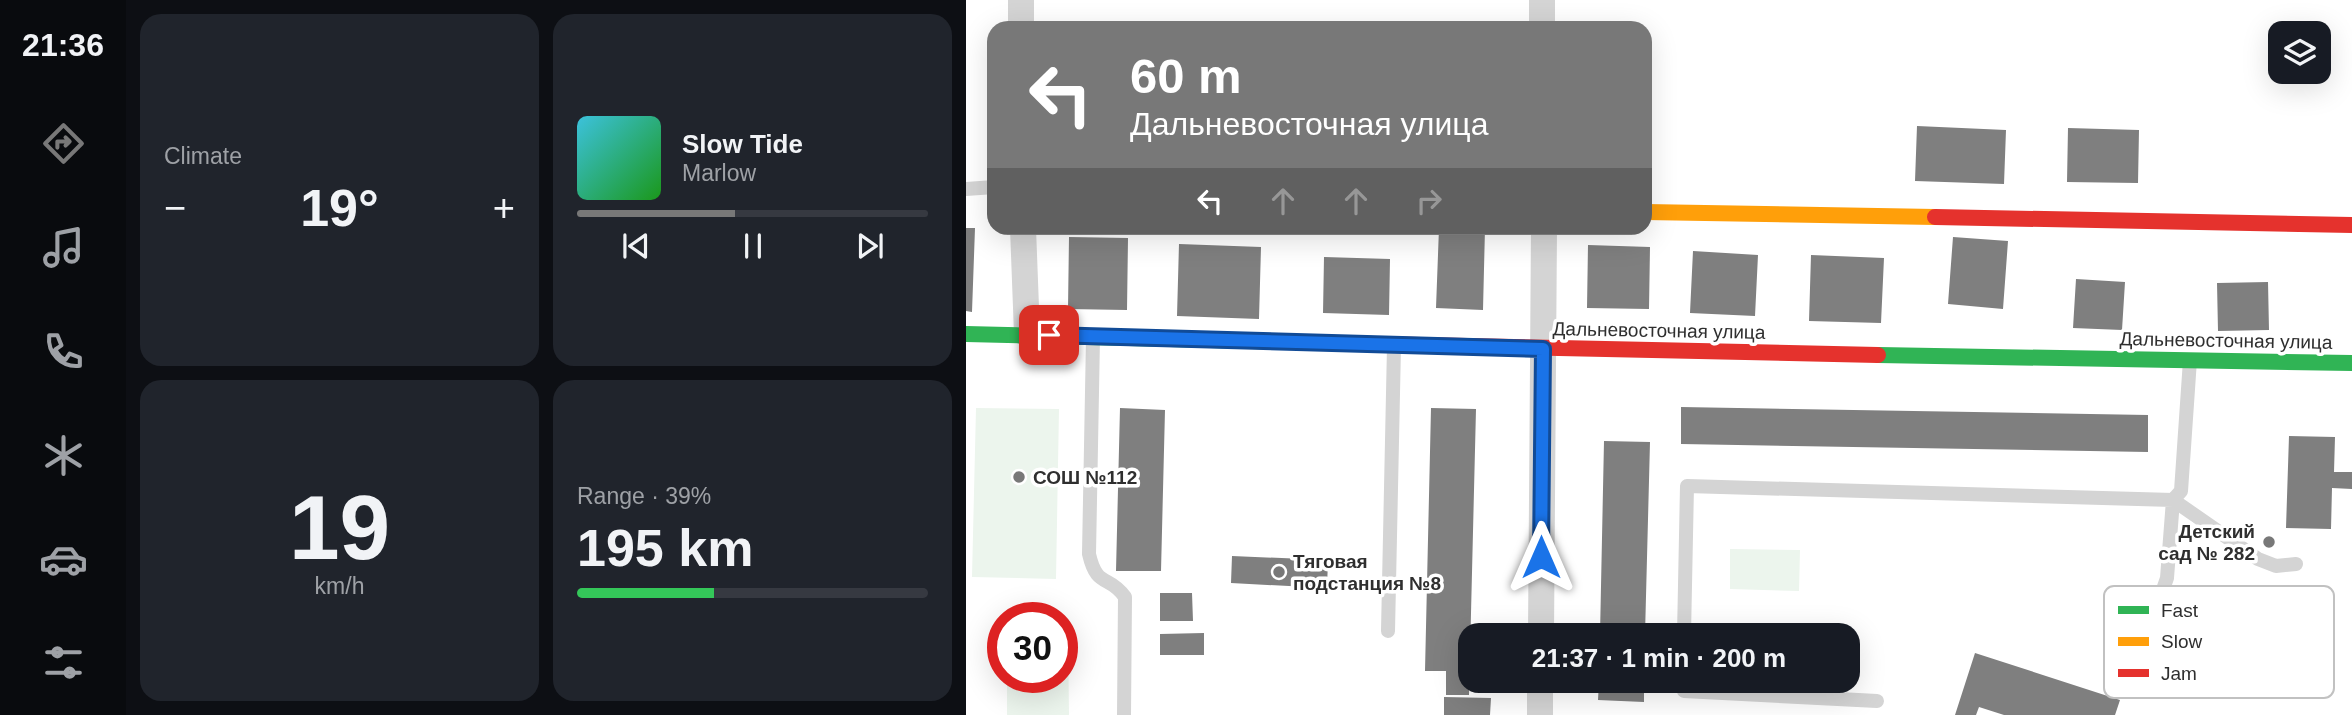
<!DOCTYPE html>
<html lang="en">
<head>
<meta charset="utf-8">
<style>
	:root { --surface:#171b24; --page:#20242c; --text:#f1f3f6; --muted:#9ea1a6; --line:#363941; --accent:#787878 }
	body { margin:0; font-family:Helvetica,sans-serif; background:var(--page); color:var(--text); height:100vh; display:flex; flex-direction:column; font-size:26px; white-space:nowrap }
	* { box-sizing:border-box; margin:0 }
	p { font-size:23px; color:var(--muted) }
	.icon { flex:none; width:38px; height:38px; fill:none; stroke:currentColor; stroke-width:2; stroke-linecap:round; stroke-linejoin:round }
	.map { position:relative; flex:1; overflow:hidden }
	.sheet { display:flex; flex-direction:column; gap:14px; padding:14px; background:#0d0f14; width:840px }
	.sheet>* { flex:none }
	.top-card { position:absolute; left:21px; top:21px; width:665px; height:214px; border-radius:21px; box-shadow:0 7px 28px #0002; background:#787878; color:#fff; overflow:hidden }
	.buttons { position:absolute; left:1302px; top:21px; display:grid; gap:14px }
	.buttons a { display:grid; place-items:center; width:63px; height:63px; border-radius:14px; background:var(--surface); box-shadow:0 7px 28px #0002; font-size:35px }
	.speed { position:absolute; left:21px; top:602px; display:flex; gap:14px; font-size:35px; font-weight:700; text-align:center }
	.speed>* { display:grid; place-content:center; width:91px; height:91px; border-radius:50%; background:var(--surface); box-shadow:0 7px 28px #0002; line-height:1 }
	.speed .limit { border:10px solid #d22; background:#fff; color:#111 }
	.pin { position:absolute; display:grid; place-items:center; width:60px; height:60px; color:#fff; margin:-30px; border-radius:14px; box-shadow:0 4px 10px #0006 }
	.me { position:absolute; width:77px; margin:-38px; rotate:0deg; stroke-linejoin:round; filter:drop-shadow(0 0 5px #0008) }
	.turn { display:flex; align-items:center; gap:24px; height:147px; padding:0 28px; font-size:32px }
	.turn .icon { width:91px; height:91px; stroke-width:2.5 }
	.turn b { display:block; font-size:49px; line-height:60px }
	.lanes { display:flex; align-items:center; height:66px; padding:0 28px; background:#0003; justify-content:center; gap:35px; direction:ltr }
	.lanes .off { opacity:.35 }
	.big { font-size:52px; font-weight:600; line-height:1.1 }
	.sheet .widget { flex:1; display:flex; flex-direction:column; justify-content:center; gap:10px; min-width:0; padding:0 24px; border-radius:21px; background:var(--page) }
	.sheet .dial { align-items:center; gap:0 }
	.dial b { font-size:91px; line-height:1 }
	.song { display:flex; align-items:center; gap:21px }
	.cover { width:84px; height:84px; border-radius:10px; background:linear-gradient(135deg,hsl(190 70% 55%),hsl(120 70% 35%)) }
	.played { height:7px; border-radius:4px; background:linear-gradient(90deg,var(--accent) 45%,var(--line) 45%) }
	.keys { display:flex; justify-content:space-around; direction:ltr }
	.heat { display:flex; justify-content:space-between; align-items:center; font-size:38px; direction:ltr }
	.charge { height:10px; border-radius:5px; background:linear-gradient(90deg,#34c759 39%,var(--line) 0) }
	.sheet .tiles { flex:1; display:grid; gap:14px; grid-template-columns:repeat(2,1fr) }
	.trip { position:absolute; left:492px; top:623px; width:402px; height:70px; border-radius:21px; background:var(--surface); box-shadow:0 7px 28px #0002; font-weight:600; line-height:70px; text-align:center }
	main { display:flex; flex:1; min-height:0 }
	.menu { display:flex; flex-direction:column; width:126px; justify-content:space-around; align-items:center; background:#090b0e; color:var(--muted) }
	.menu .icon { width:49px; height:49px }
	.menu .active { color:var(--accent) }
	.menu b { font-size:32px; color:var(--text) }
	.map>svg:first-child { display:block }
	.green { fill:#ecf5ed }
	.building { fill:#7f7f7f }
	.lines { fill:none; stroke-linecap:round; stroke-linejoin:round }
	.lane { stroke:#d4d4d4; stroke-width:14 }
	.street { stroke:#d4d4d4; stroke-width:26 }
	.fast { stroke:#30b455; stroke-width:16 }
	.slow { stroke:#ff9f0a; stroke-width:16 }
	.jam { stroke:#e5322d; stroke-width:16 }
	.route-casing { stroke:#114b97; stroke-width:18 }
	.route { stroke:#1a73e8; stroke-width:12 }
	.poi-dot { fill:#787878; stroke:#fff; stroke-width:2.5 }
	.labels { text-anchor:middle; stroke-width:7; stroke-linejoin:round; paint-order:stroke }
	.street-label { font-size:19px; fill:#2f2f2f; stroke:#fff }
	.poi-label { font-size:19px; font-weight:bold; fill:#2f2f2f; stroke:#fff; text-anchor:start }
	.key { fill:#fff; stroke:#c1c1c1; stroke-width:2 }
	.key-label { font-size:19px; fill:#2f2f2f }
</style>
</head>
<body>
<main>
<nav class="menu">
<b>21:36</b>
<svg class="icon active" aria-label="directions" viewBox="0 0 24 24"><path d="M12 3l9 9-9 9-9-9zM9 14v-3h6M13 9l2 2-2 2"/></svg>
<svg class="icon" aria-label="music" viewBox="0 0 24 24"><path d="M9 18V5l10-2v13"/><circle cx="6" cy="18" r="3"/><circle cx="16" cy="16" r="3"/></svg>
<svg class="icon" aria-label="phone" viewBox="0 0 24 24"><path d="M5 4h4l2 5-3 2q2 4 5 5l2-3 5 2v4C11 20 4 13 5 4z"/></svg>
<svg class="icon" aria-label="climate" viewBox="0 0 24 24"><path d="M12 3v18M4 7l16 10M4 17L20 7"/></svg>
<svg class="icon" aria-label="car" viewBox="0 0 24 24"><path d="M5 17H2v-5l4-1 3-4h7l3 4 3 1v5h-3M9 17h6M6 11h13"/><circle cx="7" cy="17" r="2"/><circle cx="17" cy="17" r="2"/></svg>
<svg class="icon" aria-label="filters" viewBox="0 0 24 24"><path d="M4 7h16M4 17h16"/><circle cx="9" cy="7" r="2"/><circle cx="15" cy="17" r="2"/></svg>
</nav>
<section class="sheet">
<div class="tiles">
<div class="widget"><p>Climate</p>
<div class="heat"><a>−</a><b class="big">19°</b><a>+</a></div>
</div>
<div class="widget">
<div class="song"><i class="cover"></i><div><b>Slow Tide</b><p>Marlow</p></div></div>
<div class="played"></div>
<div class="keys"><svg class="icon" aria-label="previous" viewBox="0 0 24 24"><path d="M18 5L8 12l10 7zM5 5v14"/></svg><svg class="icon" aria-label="pause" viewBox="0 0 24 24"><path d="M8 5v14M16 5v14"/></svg><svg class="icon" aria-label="next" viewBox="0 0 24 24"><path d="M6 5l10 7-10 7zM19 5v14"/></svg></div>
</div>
<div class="widget dial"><b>19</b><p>km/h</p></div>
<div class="widget"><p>Range · 39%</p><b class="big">195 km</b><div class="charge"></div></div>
</div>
</section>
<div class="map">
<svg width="1386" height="715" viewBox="0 0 1386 715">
	<rect width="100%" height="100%" fill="#fff"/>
	<path class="green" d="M10,408L93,409L90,579L6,577Z
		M764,549L834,550L833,591L764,589Z
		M96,633H102L103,715H41V677H96Z"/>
	<path class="building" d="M951,126L1040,130L1038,184L949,181Z
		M1102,128L1173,130L1172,183L1101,182Z
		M0,228H9L6,312L0,311Z
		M473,228H519L517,310L470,308Z
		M103,237L162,238L161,310L102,309Z
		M987,237L1042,241L1037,309L982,304Z
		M213,244L295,247L293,319L211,316Z
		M622,245L684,247L683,309L621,308Z
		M727,251L792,255L789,316L724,313Z
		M845,255L918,258L915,323L843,321Z
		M358,257L424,259L423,315L357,313Z
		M1110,279L1159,282L1156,330L1107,328Z
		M1302,282L1303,330L1252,331L1251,283Z
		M715,407L1182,415V452L715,444Z
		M154,408L199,410L195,571H150Z
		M465,408L510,409L503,695H480V671H459Z
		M1323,436L1369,437L1368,472H1386V489L1366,488L1365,529L1320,528Z
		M638,441L684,442L679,635H634Z
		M266,556L362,560L361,588L265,583Z
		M194,593H226L227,621H194Z
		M238,633V655H194V634Z
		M1009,653L1154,700L1149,715H1038L1013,707L1010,715H989Z
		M633,681H678V702L632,700Z
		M478,697L525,698L524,715H478Z"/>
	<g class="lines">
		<path class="lane" d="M0,189L28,187
			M127,338L123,554C131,589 143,574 159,597L158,715
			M1207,500L1292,559L1310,566L1330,564
			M422,631L428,346
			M718,635L721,486L1207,500L1215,491L1224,360
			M1174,656L1201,578L1207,500
			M718,681V691L911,701"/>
		<path class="street" d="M576,0V28
			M55,28V0
			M57,228L61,334
			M575,635L578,228
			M574,715V681"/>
		<path class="fast" d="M0,334L408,344
			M912,355L1386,363"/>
		<path class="slow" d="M679,212L969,217"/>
		<path class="jam" d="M969,217L1386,225
			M408,344L912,355"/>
	</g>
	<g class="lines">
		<defs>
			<path id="route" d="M83,335L577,349L575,557"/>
		</defs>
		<use href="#route" class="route-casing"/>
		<use href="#route" class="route"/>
	</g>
	<g class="poi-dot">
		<circle cx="53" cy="477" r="7"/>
		<circle cx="1303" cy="542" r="7"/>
		<circle cx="313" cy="572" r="7"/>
	</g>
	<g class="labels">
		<g class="street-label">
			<text transform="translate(693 330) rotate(1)" y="7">Дальневосточная улица</text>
			<text transform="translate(1260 340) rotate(1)" y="7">Дальневосточная улица</text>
		</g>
		<g class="poi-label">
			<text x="67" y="484">СОШ №112</text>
			<text x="1289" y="538" text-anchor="end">Детский<tspan x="1289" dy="22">сад № 282</tspan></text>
			<text x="327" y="568">Тяговая<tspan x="327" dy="22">подстанция №8</tspan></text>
		</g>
	</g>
	<rect x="1138" y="586" width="230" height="112" rx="10" class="key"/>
	<rect x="1152" y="606" width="31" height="8" fill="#30b455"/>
	<rect x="1152" y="637" width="31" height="9" fill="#ff9f0a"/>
	<rect x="1152" y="669" width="31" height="8" fill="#e5322d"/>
	<g class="key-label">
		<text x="1195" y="617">Fast</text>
		<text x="1195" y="648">Slow</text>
		<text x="1195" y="680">Jam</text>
	</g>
</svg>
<div class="buttons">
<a><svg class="icon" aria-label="layers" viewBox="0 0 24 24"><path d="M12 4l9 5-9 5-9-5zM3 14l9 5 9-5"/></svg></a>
</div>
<div class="speed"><div class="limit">30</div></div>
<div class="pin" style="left:83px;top:335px;background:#d93025"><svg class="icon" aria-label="arrive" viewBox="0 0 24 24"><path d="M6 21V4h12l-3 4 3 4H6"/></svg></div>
<svg class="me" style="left:575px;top:557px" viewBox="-20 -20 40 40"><path d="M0-17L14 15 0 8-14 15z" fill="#1a73e8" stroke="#fff" stroke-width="4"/></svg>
<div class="trip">21:37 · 1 min · 200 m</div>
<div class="top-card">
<div class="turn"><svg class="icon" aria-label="left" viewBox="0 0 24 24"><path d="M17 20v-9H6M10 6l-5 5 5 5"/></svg><div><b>60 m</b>Дальневосточная улица</div></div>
<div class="lanes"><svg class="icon" aria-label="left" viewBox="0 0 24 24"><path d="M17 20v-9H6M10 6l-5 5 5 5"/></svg><svg class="icon off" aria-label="ahead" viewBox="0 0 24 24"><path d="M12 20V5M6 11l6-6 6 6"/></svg><svg class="icon off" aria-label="ahead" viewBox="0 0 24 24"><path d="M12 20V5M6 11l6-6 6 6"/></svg><svg class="icon off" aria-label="right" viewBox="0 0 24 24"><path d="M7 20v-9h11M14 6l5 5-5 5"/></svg></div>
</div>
</div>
</main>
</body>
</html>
